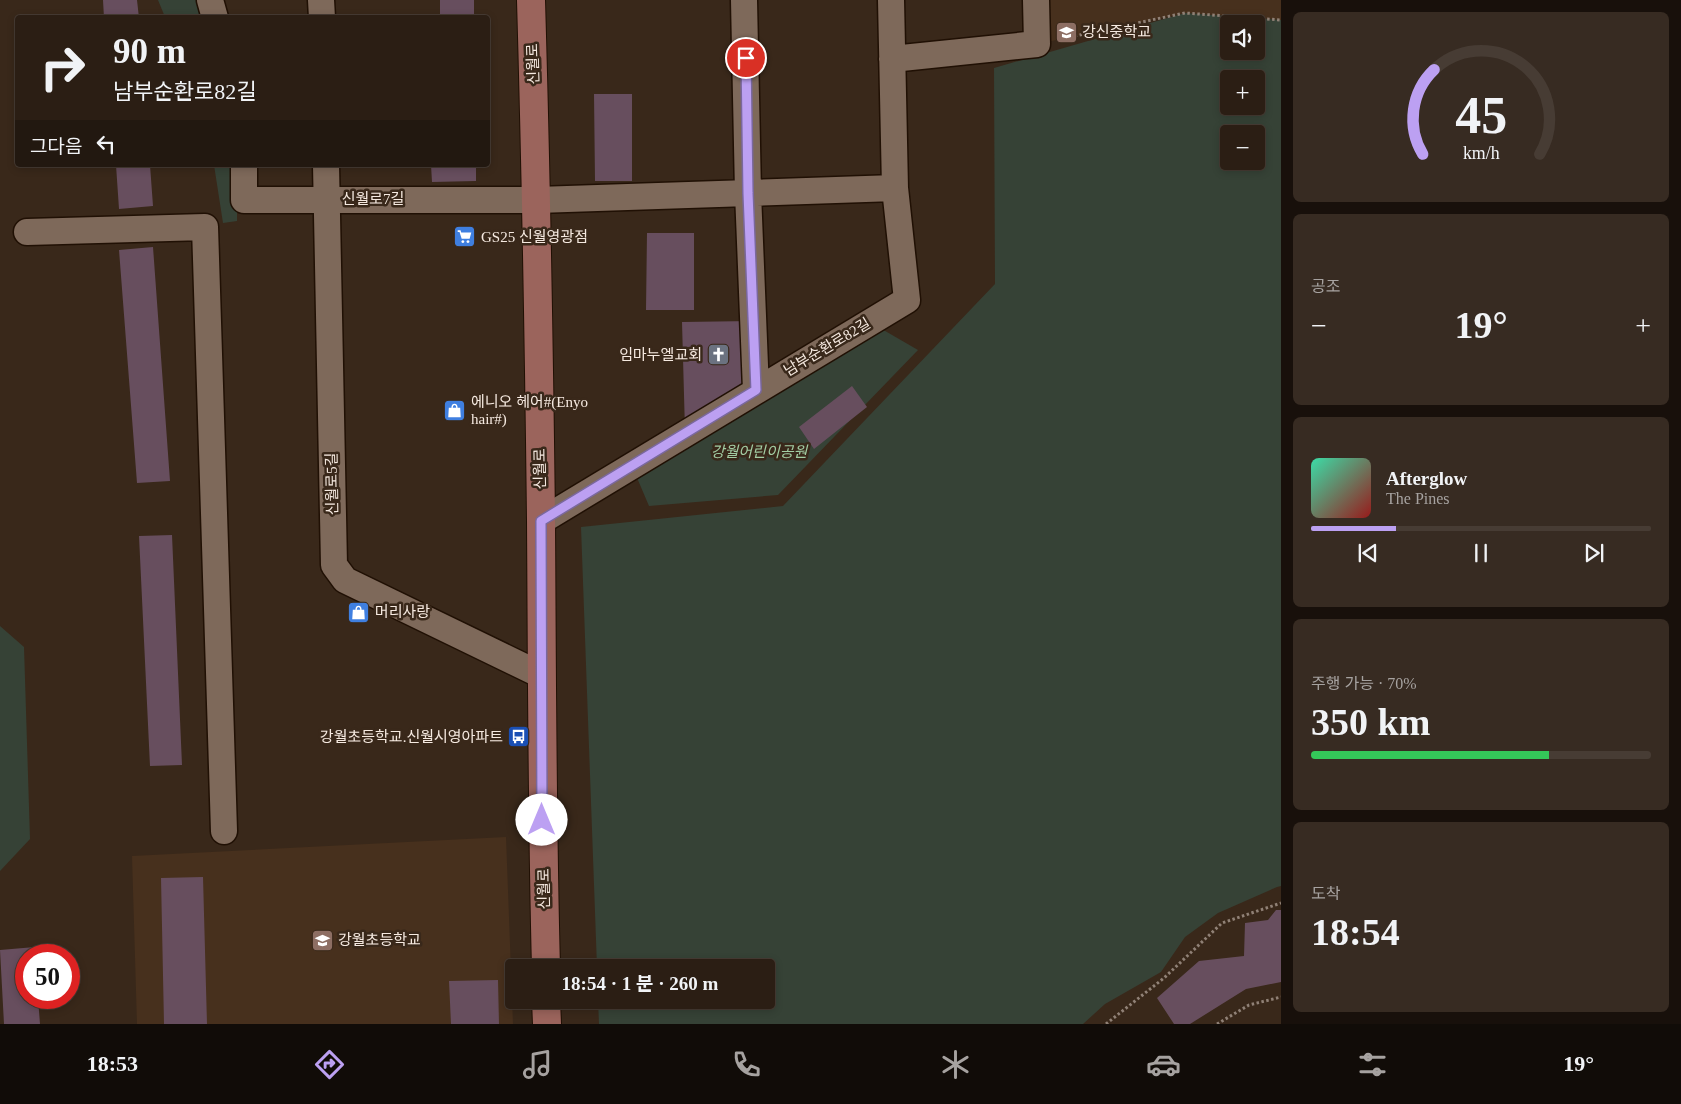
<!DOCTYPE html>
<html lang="ko">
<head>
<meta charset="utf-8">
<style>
	:root { --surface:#2b1e14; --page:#372b22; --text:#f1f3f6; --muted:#a6a2a0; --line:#473c34; --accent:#bca0f2 }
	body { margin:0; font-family:"Times New Roman","Noto Sans KR",serif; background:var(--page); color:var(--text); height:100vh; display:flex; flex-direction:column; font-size:19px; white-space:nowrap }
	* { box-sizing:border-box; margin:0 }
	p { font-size:16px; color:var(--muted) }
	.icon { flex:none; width:28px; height:28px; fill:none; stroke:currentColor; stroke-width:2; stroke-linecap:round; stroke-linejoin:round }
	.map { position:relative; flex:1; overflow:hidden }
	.drawer { display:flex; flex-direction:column; gap:12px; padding:12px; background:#18100b; width:400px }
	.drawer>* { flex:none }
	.banner { position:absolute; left:15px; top:15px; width:475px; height:152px; border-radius:5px; box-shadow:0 2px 8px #0003,0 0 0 1px var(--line); background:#2b1e14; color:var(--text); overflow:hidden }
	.buttons { position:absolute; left:1220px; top:15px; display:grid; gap:10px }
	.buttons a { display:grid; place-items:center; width:45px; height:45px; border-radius:5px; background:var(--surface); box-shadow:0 2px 8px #0003,0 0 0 1px var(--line); font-size:25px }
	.speed { position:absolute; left:15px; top:944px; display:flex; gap:10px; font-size:25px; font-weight:700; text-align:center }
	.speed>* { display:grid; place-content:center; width:65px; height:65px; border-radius:50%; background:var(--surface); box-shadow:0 2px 8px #0003,0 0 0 1px var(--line); line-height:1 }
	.speed .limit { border:8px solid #d22; background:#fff; color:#111 }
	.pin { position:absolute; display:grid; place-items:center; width:42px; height:42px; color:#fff; margin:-21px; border:2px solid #fff; border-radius:50%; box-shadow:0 1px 5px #0007 }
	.me { position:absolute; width:55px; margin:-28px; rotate:0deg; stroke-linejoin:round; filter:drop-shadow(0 0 4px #0008) }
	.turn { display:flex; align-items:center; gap:18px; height:105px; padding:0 15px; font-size:22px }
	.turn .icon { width:65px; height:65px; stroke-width:2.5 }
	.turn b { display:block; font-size:35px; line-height:42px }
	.then { display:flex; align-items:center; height:48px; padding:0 15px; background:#0003; gap:10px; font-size:19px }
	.big { font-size:38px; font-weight:700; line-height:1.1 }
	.drawer .card { flex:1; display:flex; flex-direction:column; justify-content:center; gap:8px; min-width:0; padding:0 18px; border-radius:8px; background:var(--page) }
	.drawer .dial { align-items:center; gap:0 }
	.dial svg { height:130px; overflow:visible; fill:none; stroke:var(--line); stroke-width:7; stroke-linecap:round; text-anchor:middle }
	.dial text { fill:var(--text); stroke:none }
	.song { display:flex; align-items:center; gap:15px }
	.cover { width:60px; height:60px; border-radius:8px; background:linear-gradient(135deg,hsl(160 70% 55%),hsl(0 70% 35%)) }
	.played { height:5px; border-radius:2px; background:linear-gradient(90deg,var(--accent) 25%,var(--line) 25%) }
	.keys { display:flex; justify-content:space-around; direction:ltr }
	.heat { display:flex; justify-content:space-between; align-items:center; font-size:28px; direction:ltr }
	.charge { height:8px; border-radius:4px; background:linear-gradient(90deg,#34c759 70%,var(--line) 0) }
	.trip { position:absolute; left:505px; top:959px; width:270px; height:50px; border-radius:5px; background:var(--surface); box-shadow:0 2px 8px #0003,0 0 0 1px var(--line); font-weight:700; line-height:50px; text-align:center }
	.tabs { display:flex; height:80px; justify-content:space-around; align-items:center; background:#110c08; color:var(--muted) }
	.tabs .icon { width:35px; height:35px }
	.tabs .current { color:var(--accent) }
	.tabs b { font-size:22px; color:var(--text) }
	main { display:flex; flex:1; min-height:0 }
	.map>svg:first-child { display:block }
	.built { fill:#47301d }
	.green { fill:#364236; fill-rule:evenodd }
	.building { fill:#674e5e }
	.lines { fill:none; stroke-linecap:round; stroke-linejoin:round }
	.street-casing { stroke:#201004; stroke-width:29 }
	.secondary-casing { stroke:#201004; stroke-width:30 }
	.path { stroke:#908176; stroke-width:3; stroke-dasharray:2.5 2.5; stroke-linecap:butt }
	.street { stroke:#7e695a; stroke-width:26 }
	.secondary { stroke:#9b645c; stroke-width:28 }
	.route-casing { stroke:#7a689d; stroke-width:12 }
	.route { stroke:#bca0f2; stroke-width:9 }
	.labels { text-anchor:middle; stroke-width:5; stroke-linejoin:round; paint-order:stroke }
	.poi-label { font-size:15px; fill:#f6eae1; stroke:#39281a; text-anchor:start }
	.street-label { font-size:15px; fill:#f6eae1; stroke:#39281a }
	.park-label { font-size:15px; font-style:italic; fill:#a2cda4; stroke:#39281a }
</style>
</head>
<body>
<main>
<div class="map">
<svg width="1281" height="1024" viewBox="0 0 1281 1024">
	<rect width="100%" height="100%" fill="#39281a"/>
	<path class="built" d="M1036,0H1281V20L1185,13L1037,44Z
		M506,837L513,1024H137L132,856Z"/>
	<path class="green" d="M158,0H196L201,17H165Z
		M1185,13L1281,20V886L1277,887L1218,913L1185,937L1161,972L1105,1004L1083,1024H599L598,1000H766V968L597,967L581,527L783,506L995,284L994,68ZM1229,24H1256V51H1229ZM1229,79H1256V106H1229ZM1229,134H1256V161H1229Z
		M214,165H237V221L223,223Z
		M880,328L918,350L778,495L649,506L635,473Z
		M0,626L24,647L30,839L0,871Z"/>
	<path class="building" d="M103,0H137L139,18H104Z
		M440,0H474V18H440Z
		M594,94H632V181H595Z
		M116,165H150L153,206L119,209Z
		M431,165H476V181L432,182Z
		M647,233H694V310H646Z
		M153,247L170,481L137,483L119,250Z
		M752,321L755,389L685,431L682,322Z
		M852,386L867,407L814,449L799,427Z
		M172,535L182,765L150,766L139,536Z
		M203,877L207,1024H164L161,878Z
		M1276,910H1281V982L1246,989L1190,1024H1174L1157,998L1199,961L1244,956L1245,923L1268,920Z
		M35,947V955H26V998H38L40,1024H4L0,950Z
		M498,980L499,1024H451L449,981Z"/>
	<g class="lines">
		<defs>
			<path id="street" d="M210,0L215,18
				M321,0L322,18
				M744,0L748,193L756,390
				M892,59L1037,44L1036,0
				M244,165V200H537L895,188
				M326,165L334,565L345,580L541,675
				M27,232L205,227L224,831
				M541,521L907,300L895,188L891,0"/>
			<path id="secondary" d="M531,0C536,173 539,347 541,520C542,669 542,818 546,968
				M546,1000L547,1024"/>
		</defs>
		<use href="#street" class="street-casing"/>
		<use href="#secondary" class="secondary-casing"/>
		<path class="path" d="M1060,39L1185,13L1281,20
			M1106,1024L1164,978L1222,923L1281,903
			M1217,1024L1249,1005L1281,997"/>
		<use href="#street" class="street"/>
		<use href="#secondary" class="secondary"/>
	</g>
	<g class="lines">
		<defs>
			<path id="route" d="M542,820L541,521L756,390L748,193L746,58"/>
		</defs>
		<use href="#route" class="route-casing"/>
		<use href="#route" class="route"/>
	</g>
	<defs>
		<symbol id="school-square" viewBox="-11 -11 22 22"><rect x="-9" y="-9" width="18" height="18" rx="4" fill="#8d6e63" stroke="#39281a"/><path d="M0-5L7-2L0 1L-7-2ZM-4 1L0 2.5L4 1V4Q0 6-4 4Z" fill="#fff"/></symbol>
		<symbol id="supermarket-square" viewBox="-11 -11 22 22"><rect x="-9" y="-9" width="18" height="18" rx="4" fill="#3f7fe0" stroke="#39281a"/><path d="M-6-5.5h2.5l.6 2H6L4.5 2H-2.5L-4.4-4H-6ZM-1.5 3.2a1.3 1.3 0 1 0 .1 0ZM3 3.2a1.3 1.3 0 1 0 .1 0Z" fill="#fff"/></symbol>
		<symbol id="church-square" viewBox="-11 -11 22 22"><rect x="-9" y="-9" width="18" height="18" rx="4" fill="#6b7280" stroke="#39281a"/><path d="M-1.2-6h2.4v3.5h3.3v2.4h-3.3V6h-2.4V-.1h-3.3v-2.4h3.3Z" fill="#fff"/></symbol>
		<symbol id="shop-square" viewBox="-11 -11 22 22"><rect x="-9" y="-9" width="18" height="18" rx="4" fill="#3f7fe0" stroke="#39281a"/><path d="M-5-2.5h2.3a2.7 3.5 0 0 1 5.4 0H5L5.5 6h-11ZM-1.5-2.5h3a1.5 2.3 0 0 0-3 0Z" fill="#fff"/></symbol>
		<symbol id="bus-square" viewBox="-11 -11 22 22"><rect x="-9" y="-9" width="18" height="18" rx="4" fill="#1a4fb4" stroke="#39281a"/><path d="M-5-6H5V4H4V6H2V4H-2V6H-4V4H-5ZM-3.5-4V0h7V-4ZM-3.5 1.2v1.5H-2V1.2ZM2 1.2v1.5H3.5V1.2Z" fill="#fff"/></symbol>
	</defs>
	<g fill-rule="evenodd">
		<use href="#school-square" x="1054" y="20" width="25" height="25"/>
		<use href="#supermarket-square" x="452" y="224" width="25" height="25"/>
		<use href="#church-square" x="706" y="342" width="25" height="25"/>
		<use href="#shop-square" x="442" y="398" width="25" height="25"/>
		<use href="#shop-square" x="346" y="600" width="25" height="25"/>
		<use href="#bus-square" x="506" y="724" width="25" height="25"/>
		<use href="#school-square" x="310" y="928" width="25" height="25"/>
	</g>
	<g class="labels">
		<g class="poi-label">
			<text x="1082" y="37">강신중학교</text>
			<text x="481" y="242">GS25 신월영광점</text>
			<text x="702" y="360" text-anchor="end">임마누엘교회</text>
			<text x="471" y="407">에니오 헤어#(Enyo<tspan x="471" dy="17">hair#)</tspan></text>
			<text x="375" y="617">머리사랑</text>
			<text x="503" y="742" text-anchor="end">강월초등학교.신월시영아파트</text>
			<text x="338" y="945">강월초등학교</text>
		</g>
		<g class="street-label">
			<text transform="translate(533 64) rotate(-92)" y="5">신월로</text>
			<text x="373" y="204">신월로7길</text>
			<text transform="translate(827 347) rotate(-31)" y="5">남부순환로82길</text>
			<text transform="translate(540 469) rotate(-91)" y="5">신월로</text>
			<text transform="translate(332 484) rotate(-91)" y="5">신월로5길</text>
			<text transform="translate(544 889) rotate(-91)" y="5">신월로</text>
		</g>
		<g class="park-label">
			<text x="759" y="457">강월어린이공원</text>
		</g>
	</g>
</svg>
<div class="buttons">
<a><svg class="icon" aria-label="sound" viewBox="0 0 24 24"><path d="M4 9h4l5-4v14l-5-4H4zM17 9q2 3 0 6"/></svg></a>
<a>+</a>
<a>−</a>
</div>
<div class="speed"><div class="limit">50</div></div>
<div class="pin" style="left:746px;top:58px;background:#d93025"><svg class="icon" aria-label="arrive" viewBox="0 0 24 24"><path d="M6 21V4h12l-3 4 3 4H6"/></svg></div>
<svg class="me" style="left:542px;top:820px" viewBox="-20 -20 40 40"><circle r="19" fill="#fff"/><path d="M0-13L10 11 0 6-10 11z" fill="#bca0f2"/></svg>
<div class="trip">18:54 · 1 분 · 260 m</div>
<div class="banner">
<div class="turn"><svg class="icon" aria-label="right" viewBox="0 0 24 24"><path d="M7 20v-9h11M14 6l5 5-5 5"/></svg><div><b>90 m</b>남부순환로82길</div></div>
<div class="then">그다음<svg class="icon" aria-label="left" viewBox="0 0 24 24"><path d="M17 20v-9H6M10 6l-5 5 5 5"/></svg></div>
</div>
</div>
<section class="drawer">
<div class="card dial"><svg viewBox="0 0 100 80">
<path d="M14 69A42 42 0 1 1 86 69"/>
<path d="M14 69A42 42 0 0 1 21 17" stroke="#bca0f2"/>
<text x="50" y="56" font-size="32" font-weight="700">45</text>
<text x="50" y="72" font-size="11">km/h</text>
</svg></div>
<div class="card"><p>공조</p>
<div class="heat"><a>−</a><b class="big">19°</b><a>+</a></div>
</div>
<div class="card">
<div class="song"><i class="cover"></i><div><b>Afterglow</b><p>The Pines</p></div></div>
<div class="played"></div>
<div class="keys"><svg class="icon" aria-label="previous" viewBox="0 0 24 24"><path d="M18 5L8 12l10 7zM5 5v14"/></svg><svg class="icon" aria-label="pause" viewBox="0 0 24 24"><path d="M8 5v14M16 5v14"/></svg><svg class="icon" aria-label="next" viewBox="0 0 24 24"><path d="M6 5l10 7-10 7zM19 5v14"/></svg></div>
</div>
<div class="card"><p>주행 가능 · 70%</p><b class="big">350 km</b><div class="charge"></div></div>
<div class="card"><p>도착</p><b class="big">18:54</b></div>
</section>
</main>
<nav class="tabs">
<b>18:53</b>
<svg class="icon current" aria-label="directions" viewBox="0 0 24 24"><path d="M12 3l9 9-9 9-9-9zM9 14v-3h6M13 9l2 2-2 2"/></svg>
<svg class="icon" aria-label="music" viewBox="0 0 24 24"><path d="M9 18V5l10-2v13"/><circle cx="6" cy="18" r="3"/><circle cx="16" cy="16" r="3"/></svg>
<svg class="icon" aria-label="phone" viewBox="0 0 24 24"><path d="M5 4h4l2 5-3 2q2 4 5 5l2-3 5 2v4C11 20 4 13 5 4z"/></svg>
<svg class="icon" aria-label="climate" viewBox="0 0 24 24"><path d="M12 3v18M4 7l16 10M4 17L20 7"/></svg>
<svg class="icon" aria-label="car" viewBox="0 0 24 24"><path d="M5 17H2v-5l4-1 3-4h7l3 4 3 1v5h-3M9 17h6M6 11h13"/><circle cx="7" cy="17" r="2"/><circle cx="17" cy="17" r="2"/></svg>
<svg class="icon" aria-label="filters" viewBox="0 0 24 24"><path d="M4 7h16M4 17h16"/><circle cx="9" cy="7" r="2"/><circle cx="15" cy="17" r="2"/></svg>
<b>19°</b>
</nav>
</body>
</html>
